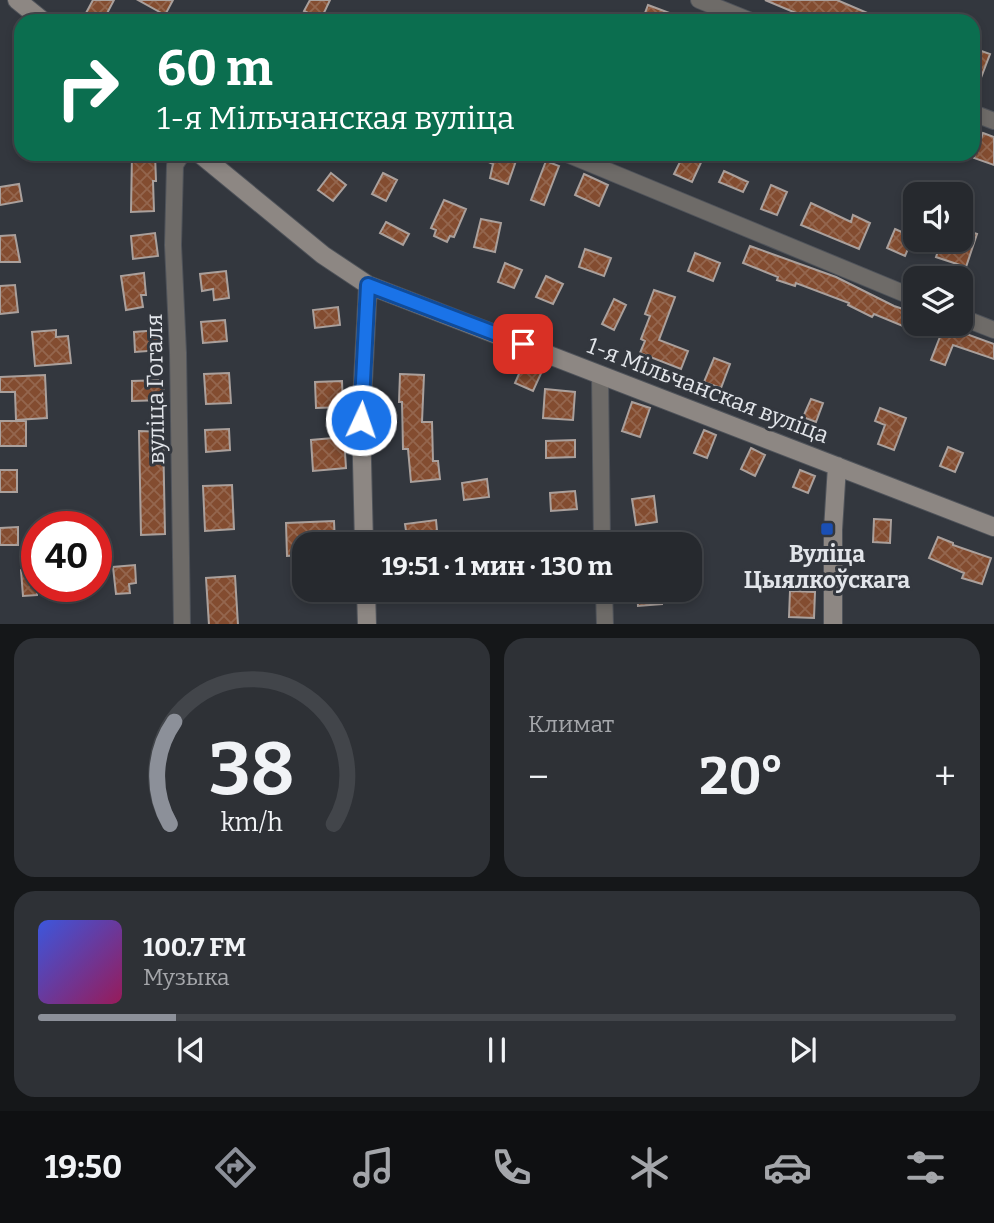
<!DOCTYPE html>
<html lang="ru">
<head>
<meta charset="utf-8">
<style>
	:root { --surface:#26292e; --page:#2e3136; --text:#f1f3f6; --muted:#a4a6aa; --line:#42454a; --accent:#8c9099 }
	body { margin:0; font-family:Bitter,serif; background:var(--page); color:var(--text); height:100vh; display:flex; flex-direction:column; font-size:26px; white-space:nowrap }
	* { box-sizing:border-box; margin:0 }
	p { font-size:23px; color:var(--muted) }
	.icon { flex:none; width:38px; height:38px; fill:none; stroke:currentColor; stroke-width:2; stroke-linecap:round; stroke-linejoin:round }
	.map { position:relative; height:624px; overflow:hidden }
	.details { display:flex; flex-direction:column; gap:14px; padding:14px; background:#151719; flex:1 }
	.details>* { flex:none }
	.guide { position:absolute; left:14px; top:14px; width:966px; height:147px; border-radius:21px; box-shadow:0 4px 10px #0003,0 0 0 2px var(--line); background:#0b6e4f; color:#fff; overflow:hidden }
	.buttons { position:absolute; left:903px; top:182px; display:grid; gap:14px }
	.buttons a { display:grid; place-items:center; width:70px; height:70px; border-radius:14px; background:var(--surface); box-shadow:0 4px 10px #0003,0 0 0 2px var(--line); font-size:35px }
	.speed { position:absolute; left:21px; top:511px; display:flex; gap:14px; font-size:35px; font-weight:700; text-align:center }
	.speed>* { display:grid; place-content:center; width:91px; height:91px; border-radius:50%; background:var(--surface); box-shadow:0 4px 10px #0003,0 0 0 2px var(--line); line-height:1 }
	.speed .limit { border:10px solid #d22; background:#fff; color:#111 }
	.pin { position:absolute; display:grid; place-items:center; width:60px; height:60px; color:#fff; margin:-30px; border-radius:14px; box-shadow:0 4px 10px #0006 }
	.me { position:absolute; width:77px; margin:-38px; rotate:3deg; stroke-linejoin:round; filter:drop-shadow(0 0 5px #0008) }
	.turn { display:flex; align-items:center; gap:24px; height:147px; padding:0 28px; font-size:32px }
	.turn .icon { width:91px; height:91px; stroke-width:2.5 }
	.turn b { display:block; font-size:49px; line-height:60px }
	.big { font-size:52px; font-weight:700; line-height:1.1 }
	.details .tile { flex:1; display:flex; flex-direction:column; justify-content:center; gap:10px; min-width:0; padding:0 24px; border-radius:21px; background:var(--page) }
	.details .dial { align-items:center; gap:0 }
	.dial svg { height:182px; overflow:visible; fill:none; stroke:var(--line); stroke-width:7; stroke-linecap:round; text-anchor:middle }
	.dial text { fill:var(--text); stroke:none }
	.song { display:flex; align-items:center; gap:21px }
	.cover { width:84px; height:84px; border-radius:10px; background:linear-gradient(135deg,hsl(230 70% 55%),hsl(330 70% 35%)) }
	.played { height:7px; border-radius:4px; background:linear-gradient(90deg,var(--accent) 15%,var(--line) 15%) }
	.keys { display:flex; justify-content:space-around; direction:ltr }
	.heat { display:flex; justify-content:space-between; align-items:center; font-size:38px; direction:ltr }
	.details .tiles { flex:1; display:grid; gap:14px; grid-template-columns:1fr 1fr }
	.tile:last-child { grid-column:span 2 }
	.trip { position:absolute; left:292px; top:532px; width:410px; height:70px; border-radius:21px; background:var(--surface); box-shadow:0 4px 10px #0003,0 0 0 2px var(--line); font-weight:700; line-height:70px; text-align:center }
	.tabs { display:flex; height:112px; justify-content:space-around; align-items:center; background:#0f1012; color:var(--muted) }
	.tabs .icon { width:49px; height:49px }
	.tabs .active { color:var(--accent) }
	.tabs b { font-size:32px; color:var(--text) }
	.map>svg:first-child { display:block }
	.building { fill:url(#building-cross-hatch); stroke:#aaa09c; stroke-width:2 }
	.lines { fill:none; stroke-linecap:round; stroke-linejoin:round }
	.street-casing { stroke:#4f535a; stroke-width:18 }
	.secondary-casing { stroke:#4f535a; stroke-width:20 }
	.street { stroke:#6e6b68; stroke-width:16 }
	.secondary { stroke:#8d8783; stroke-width:18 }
	.route-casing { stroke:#114b97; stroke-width:18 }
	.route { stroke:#1a73e8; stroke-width:12 }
	.transit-dot { fill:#1a4fb4; stroke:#33373e; stroke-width:2.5 }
	.labels { text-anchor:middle; stroke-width:6; stroke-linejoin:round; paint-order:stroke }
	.street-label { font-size:23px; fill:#e2e5ea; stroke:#33373e }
	.poi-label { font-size:23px; font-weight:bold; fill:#e2e5ea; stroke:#33373e }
</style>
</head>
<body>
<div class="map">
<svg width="994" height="625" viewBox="0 0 994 625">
	<defs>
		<pattern id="building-cross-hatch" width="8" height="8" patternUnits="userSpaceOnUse" patternTransform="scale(1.75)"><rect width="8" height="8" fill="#834c30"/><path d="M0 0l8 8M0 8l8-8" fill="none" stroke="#94664e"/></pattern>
	</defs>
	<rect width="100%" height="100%" fill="#33373e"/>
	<path class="building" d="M93,0H114L103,21L86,13Z
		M138,0H173L165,15Z
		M310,0H330L321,19L304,11Z
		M765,0H837L886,21H815Z
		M648,5L688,20V21H642Z
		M973,48L990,54L974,96H973Z
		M983,133L994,137V165L974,158Z
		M132,154H155L156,181H153L154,211L131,212Z
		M471,154H504L517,158L508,184L490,178L493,164Z
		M684,154H705L692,182L674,174Z
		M546,161L559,166L544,205L531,200Z
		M724,171L748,182L743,192L719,182Z
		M331,173L346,185L333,201L318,190Z
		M383,173L397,180L386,201L372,194Z
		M584,174L608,185L599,206L575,195Z
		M19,184L22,201L0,205V187Z
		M771,185L787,192L777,215L761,209Z
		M444,200L466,209L454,237L450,236L447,242L434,236L436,230L431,228Z
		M811,203L851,222L853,215L870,223L859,249L801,225Z
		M481,219L501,223L495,252L474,247Z
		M386,222L409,234L403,245L380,233Z
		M895,229L913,237L905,256L887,248Z
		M961,229L977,234L966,267L936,257L942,240L954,244L956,240H961Z
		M155,233L158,256L133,259L131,236Z
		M15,235L20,262H0V236Z
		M750,246L836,277L894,306L915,313V331L874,314L872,317L848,305L849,303L796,283L795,286L777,280L778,277L743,263Z
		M585,249L611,258L604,276L579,267Z
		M695,253L720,263L713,281L688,271Z
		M505,263L522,270L514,288L498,282Z
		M226,271L229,298L214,300L213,289L202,291L200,274Z
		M144,273L146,295H141L143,307L126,310L121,276Z
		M546,276L563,284L553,304L536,297Z
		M15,285L18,312L0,314V286Z
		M654,290L675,297L659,340L688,351L681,369L640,353L645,341L641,339L650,316L645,314Z
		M614,299L626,305L614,330L602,324Z
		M338,307L340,325L315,328L313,310Z
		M225,320L227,341L203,343L201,322Z
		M945,324L959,329L958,331L994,344V359L953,345L945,365L931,360Z
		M56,330V337L68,336L71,363L35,366L32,332Z
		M160,330L161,350L135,352L134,332Z
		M714,358L730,364L721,388L704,382Z
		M525,360L543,369L533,391L515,383Z
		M229,373L231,403L206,404L204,374Z
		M400,374L424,375L422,422H432L433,461H438L440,479L411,482L408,449H403L402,402H399Z
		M45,375L47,418L16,420L15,392H0V377Z
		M163,380L164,400L132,401V381Z
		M342,381L343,407L316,408L315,382Z
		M545,389L575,392L573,420L543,418Z
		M811,399L823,403L816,422L803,417Z
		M632,402L650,408L640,437L622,431Z
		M880,408L906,418L894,450L878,444L885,425L875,421Z
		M0,421H26V446H0Z
		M229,429L230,450L206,452L205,430Z
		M704,430L716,435L707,458L694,453Z
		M139,431L163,432L165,534L141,535Z
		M344,437L346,468L313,471L311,440Z
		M575,440V457L546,458V441Z
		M948,447L963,453L955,472L940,466Z
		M751,448L765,455L755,476L741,469Z
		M0,470H17V492H0Z
		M800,470L815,476L808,493L793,487Z
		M487,479L489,497L464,500L462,483Z
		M232,485L234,529L205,531L203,486Z
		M575,491L577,509L551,511L550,493Z
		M654,496L657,522L636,525L632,499Z
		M874,519L891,520L890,543L873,542Z
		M436,520L438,541L408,544L405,524Z
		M334,521L335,544H304V555L287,556L286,523Z
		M18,527V545H0V528Z
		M938,537L953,543V545L991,558L982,584L962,578L964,573L929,558Z
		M135,565L136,583L129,584L130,593L116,594L113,567Z
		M37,568V595L23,596L21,570Z
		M235,576L238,625H209L206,578Z
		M637,590H661L662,604L638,606Z
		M790,591L815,592L814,618L789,617Z"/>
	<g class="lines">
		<defs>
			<path id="street" d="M699,0L751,21
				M973,113L994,121
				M182,154L175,165L173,245L178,353L182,625
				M567,154L915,298
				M961,317L994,330
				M600,374L602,544
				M604,590L605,625"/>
			<path id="secondary" d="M17,0L43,21
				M200,154L323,255L368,285L994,527
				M364,544L361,420L368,285
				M366,590L367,625
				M833,625V530L837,466"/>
		</defs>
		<use href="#street" class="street-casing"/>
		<use href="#secondary" class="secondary-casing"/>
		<use href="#street" class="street"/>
		<use href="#secondary" class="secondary"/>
	</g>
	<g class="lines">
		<defs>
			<path id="route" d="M361,420L368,285L523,344"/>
		</defs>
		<use href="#route" class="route-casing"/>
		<use href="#route" class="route"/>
	</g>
	<rect class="transit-dot" x="820" y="522" width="14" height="14" rx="3.5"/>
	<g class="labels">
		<g class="street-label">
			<text transform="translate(155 389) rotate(-91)" y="8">вуліца Гогаля</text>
			<text transform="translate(708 390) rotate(21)" y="8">1-я Мільчанская вуліца</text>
		</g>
		<g class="poi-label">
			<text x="827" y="562">Вуліца<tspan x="827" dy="26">Цыялкоўскага</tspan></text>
		</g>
	</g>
</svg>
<div class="buttons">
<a><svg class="icon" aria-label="sound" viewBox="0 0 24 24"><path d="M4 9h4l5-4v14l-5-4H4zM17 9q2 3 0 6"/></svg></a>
<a><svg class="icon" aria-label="layers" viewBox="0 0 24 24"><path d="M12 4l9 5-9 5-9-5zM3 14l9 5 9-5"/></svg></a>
</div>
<div class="speed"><div class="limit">40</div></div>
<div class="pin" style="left:523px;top:344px;background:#d93025"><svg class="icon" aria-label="arrive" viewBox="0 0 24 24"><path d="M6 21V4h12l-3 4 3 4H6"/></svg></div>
<svg class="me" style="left:361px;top:420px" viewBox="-20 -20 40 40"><circle r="17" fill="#1a73e8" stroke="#fff" stroke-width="3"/><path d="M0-11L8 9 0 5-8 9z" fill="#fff"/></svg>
<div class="trip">19:51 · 1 мин · 130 m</div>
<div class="guide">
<div class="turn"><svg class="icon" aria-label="right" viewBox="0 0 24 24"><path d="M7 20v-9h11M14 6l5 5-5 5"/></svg><div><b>60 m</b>1-я Мільчанская вуліца</div></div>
</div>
</div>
<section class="details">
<div class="tiles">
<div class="tile dial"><svg viewBox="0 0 100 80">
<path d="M14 69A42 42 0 1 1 86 69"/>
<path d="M14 69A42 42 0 0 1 16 24" stroke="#8c9099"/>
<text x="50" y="56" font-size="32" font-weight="700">38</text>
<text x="50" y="72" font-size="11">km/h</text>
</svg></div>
<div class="tile"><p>Климат</p>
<div class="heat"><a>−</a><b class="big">20°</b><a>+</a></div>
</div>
<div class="tile">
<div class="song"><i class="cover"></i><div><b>100.7 FM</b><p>Музыка</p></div></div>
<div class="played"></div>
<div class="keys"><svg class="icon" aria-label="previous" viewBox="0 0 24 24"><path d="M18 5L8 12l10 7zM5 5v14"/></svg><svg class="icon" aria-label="pause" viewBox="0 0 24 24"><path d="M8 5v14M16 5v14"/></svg><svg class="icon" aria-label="next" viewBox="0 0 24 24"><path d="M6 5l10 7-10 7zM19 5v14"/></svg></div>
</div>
</div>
</section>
<nav class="tabs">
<b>19:50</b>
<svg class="icon active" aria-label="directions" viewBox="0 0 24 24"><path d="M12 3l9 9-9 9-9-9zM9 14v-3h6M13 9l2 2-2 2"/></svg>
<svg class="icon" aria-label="music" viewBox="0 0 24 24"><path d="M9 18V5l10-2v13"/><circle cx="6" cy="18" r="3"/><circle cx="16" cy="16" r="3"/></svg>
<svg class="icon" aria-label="phone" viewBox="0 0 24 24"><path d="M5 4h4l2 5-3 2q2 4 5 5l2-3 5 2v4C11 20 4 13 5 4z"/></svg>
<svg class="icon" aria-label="climate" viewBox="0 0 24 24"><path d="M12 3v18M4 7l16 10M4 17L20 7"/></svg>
<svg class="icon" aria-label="car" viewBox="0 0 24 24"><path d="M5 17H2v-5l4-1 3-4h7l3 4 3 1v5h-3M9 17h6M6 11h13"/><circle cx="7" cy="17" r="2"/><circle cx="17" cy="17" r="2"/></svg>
<svg class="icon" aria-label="filters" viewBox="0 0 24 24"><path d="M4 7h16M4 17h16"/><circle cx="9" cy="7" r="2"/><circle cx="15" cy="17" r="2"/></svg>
</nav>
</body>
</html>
